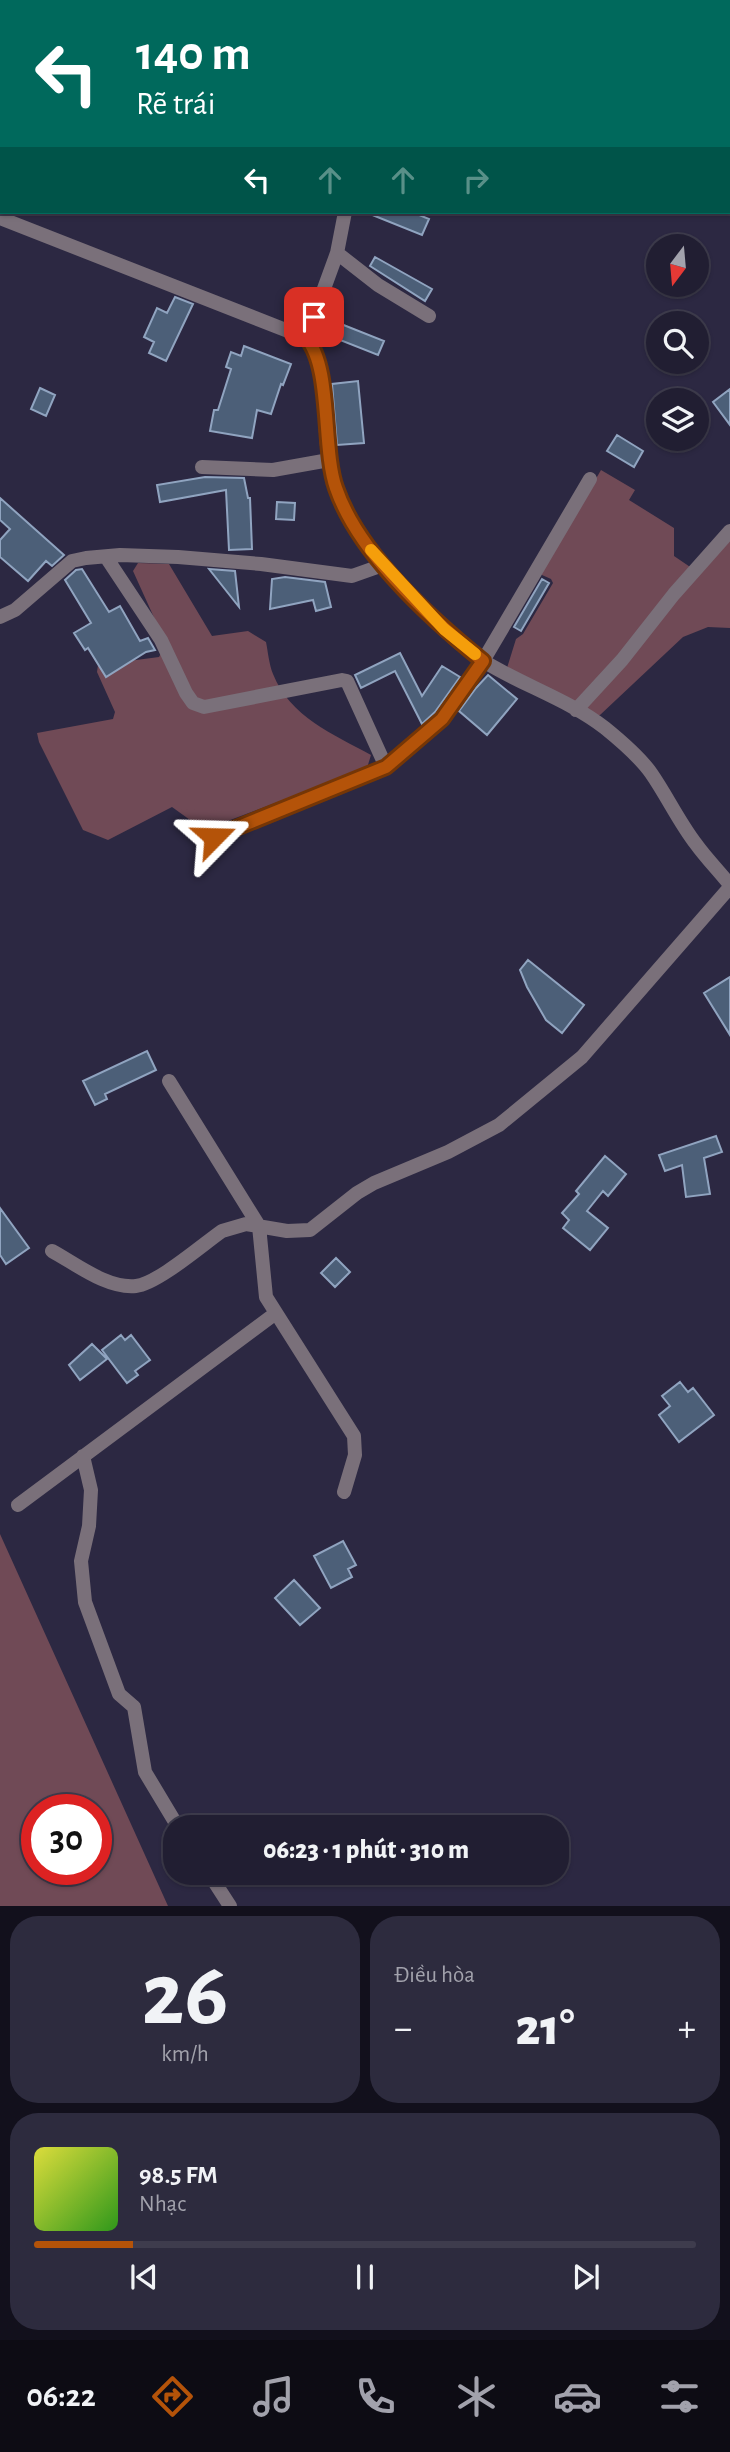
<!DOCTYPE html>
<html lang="vi">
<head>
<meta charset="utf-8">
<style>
	:root { --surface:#211e32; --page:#2d2b3e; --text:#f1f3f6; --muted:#a2a2ac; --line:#3e3c4d; --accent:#b45309 }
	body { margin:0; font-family:"Alegreya Sans",sans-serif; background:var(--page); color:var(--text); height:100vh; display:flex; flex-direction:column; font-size:26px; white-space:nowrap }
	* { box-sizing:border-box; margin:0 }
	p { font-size:23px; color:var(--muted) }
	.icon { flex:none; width:38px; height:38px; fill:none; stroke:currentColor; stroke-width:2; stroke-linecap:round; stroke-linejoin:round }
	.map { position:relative; height:1906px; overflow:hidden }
	.side { display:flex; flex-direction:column; gap:10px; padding:10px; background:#12101c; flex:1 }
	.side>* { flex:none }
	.hud { position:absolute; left:0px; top:0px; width:732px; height:214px; box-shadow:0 2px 5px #0004,0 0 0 2px var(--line); background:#00695c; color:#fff; overflow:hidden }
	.needle { width:46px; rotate:196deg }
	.controls { position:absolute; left:646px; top:234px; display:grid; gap:14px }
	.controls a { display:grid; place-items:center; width:63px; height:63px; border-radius:50%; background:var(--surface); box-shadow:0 2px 5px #0004,0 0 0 2px var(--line); font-size:35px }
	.speed { position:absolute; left:21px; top:1794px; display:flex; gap:14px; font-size:35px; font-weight:700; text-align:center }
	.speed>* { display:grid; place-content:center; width:91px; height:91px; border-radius:50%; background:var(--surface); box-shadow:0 2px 5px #0004,0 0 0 2px var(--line); line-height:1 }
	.speed .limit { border:10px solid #d22; background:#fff; color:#111 }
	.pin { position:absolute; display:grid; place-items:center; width:60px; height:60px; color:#fff; margin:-30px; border-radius:14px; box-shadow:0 4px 10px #0006 }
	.me { position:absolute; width:77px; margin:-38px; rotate:68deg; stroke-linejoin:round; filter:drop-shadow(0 0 5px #0008) }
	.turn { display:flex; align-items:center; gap:24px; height:147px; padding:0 21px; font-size:32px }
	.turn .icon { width:91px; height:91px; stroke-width:2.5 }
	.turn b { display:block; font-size:49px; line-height:60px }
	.lanes { display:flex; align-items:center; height:66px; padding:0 21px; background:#0003; justify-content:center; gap:35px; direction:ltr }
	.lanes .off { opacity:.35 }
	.big { font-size:52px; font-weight:800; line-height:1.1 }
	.side .widget { flex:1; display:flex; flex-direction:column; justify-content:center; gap:10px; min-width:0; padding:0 24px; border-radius:28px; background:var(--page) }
	.side .dial { align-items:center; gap:0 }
	.dial b { font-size:91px; line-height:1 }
	.song { display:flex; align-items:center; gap:21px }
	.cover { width:84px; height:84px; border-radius:10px; background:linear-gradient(135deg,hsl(60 70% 55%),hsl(110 70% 35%)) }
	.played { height:7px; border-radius:4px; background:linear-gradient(90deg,var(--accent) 15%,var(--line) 15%) }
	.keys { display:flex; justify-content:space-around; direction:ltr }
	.heat { display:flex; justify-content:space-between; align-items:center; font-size:38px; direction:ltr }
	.side .tiles { flex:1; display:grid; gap:10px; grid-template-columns:1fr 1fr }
	.widget:last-child { grid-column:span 2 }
	.trip { position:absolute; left:163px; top:1815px; width:406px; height:70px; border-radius:28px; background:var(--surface); box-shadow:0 2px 5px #0004,0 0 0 2px var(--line); font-weight:800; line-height:70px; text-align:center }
	.tabs { display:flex; height:112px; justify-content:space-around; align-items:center; background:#0d0c14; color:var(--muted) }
	.tabs .icon { width:49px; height:49px }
	.tabs .selected { color:var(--accent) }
	.tabs b { font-size:32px; color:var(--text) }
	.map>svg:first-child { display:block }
	.forest { fill:#704a56; fill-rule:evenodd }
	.building { fill:#4c5f78; stroke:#90a4c0; stroke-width:2 }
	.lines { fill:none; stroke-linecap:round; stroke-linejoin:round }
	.minor { stroke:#7a707a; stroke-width:14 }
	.route-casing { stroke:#753606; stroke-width:18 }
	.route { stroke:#b45309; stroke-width:12 }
	.slow { stroke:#f59e0b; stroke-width:12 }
</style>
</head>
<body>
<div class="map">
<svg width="730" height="1906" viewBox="0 0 730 1906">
	<rect width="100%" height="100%" fill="#2c2842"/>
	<path class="forest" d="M601,470L635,490L629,500L674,528V556L699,573L730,538V628L708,627L683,637L600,715L592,716L507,668L516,639L523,634L553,583L551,579L542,575V572Z
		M138,563L169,564L212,636L248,631L266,642C268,652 269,664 273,674C290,717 333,734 371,755L367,768L204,830L172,807L108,840L83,830L39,742L37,733L113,719L115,712L97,672L98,665L159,657L166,644L133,571Z
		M0,1534L168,1906H0ZM37,1810H96V1869H37Z"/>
	<path class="building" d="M365,212H420L419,215L429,219L422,235Z
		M375,257L432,289L425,301L370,266Z
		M175,297L193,304L166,361L149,353L154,342L144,337L157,308L167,313Z
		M341,324L384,341L378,355L335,338Z
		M244,346L291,364L283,385L281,384L271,414L257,410L252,438L210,431L214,410H218L231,369L226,367L231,352L241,356Z
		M358,381L364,443L337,445L332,384Z
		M40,388L55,395L46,416L31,409Z
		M730,389V425L713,402Z
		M617,435L643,451L634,467L607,451Z
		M205,477L244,478L248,498H250L252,549L229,550L226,490L160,502L157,485Z
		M0,498L64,555L52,566L46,561L28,581L0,557V540L10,529L0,520Z
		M277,502L295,503L294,520L276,519Z
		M82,569L109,612L120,606L140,641L148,638L155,650L146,652L106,677L88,648L85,650L74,633L91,623L65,580L76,570Z
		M209,569L235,571L239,607Z
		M285,577L325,582L331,607L316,611L313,600L270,609L272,579Z
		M542,579L549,583L521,631L514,627Z
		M400,653L422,696L442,666L460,677L435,712L422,724L395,671L361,688L355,675Z
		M488,675L517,699L487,735L459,711L476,688Z
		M528,960L584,1005L562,1033L546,1020L527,987L520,970Z
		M730,977V1035L704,993Z
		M147,1051L156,1070L105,1094L107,1099L95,1105L83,1081Z
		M716,1136L722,1152L704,1158L710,1194L686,1197L682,1165L665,1171L659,1155Z
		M605,1156L626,1174L608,1196L603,1191L587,1211L608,1228L590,1250L563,1228L569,1220L562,1213L579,1194L576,1191Z
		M0,1208L29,1248L6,1264L0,1255Z
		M336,1258L350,1272L335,1287L321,1273Z
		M121,1335L125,1340L131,1335L150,1360L135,1371L138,1375L127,1383L102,1350Z
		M92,1344L107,1359L80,1380L69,1365Z
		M680,1382L688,1392L693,1388L714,1415L679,1442L659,1415L670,1406L662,1396Z
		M343,1541L356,1565L348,1569L352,1577L331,1588L314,1556Z
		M294,1580L320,1608L300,1625L275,1598Z"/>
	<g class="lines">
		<path class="minor" d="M693,0L695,2
			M440,2V0
			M661,2L662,0
			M345,212L337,253L306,338C330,364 322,427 329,461C336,496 354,533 378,560C407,593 448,639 485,662C524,686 569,700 605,728C621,741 639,756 651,773C667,796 679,822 696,844C706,858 719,871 730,885
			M0,218L306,338
			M337,253L378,285L429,316
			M202,467L273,470L329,460
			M106,557L161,640L186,693L193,703L204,707L342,680L347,681L386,767
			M0,617L15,610L72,561L86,558L120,555L178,557L261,564L352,576L383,565
			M576,710L622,660L674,594L730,531
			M214,837L386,767L442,719L483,661L590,479
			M169,1081L259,1226L266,1297L354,1436L355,1455L344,1492
			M52,1251C76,1264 107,1289 136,1286C157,1284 202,1245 222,1231L246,1224L287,1231L310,1230L357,1193L374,1183L448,1152L499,1125L582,1057L730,887
			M83,1456L91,1490L89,1526L81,1561L85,1602L119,1694L134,1707L145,1772L178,1827
			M18,1505L276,1313
			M208,1872L230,1906"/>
	</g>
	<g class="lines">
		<defs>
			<path id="route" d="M214,837L386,767L442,719L483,661C431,619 358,553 336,488C322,449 332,366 306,338L314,317"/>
		</defs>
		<use href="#route" class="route-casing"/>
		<use href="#route" class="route"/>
		<path class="slow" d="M371,550L444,629L475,654"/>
	</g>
</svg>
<div class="controls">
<a><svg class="needle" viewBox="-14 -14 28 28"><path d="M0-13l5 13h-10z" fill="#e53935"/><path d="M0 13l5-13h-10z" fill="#a2a2ac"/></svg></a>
<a><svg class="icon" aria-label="search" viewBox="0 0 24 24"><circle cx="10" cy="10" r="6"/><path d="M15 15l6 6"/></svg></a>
<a><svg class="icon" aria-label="layers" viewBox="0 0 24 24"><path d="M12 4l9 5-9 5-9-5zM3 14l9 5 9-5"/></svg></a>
</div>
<div class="speed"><div class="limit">30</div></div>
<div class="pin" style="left:314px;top:317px;background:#d93025"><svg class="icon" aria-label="arrive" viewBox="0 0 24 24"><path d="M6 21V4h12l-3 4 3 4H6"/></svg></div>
<svg class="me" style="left:214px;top:837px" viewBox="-20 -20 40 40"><path d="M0-17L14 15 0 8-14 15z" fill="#b45309" stroke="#fff" stroke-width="4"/></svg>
<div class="trip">06:23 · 1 phút · 310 m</div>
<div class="hud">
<div class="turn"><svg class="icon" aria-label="left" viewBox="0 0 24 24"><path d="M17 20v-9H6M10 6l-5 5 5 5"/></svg><div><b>140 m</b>Rẽ trái</div></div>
<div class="lanes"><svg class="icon" aria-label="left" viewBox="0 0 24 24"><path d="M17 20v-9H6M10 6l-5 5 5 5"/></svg><svg class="icon off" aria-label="ahead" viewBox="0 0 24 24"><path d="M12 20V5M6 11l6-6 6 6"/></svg><svg class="icon off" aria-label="ahead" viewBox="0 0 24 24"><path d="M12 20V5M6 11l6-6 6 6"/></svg><svg class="icon off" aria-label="right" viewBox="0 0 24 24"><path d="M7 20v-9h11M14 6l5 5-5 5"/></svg></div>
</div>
</div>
<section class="side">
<div class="tiles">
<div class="widget dial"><b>26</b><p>km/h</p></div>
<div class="widget"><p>Điều hòa</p>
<div class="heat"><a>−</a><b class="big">21°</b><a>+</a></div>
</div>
<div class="widget">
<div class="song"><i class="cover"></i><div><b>98.5 FM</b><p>Nhạc</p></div></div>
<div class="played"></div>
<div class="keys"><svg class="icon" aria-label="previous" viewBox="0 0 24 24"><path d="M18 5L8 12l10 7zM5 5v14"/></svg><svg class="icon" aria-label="pause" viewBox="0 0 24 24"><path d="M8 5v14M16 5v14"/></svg><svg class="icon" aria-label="next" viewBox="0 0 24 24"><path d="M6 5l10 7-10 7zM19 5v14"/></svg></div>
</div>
</div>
</section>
<nav class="tabs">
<b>06:22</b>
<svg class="icon selected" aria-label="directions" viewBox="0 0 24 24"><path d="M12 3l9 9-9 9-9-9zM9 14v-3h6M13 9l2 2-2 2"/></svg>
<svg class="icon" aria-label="music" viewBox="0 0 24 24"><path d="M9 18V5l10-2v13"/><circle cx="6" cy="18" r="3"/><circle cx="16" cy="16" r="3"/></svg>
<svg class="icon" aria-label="phone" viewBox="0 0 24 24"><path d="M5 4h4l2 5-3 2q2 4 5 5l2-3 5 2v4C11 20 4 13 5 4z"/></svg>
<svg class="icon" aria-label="climate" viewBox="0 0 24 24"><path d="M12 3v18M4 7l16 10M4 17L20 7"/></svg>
<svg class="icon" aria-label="car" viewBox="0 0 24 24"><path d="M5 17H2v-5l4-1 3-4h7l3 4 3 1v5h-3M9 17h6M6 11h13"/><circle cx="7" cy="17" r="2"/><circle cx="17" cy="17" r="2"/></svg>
<svg class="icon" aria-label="filters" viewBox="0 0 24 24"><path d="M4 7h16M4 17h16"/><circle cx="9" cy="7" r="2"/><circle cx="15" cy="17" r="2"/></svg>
</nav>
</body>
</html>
